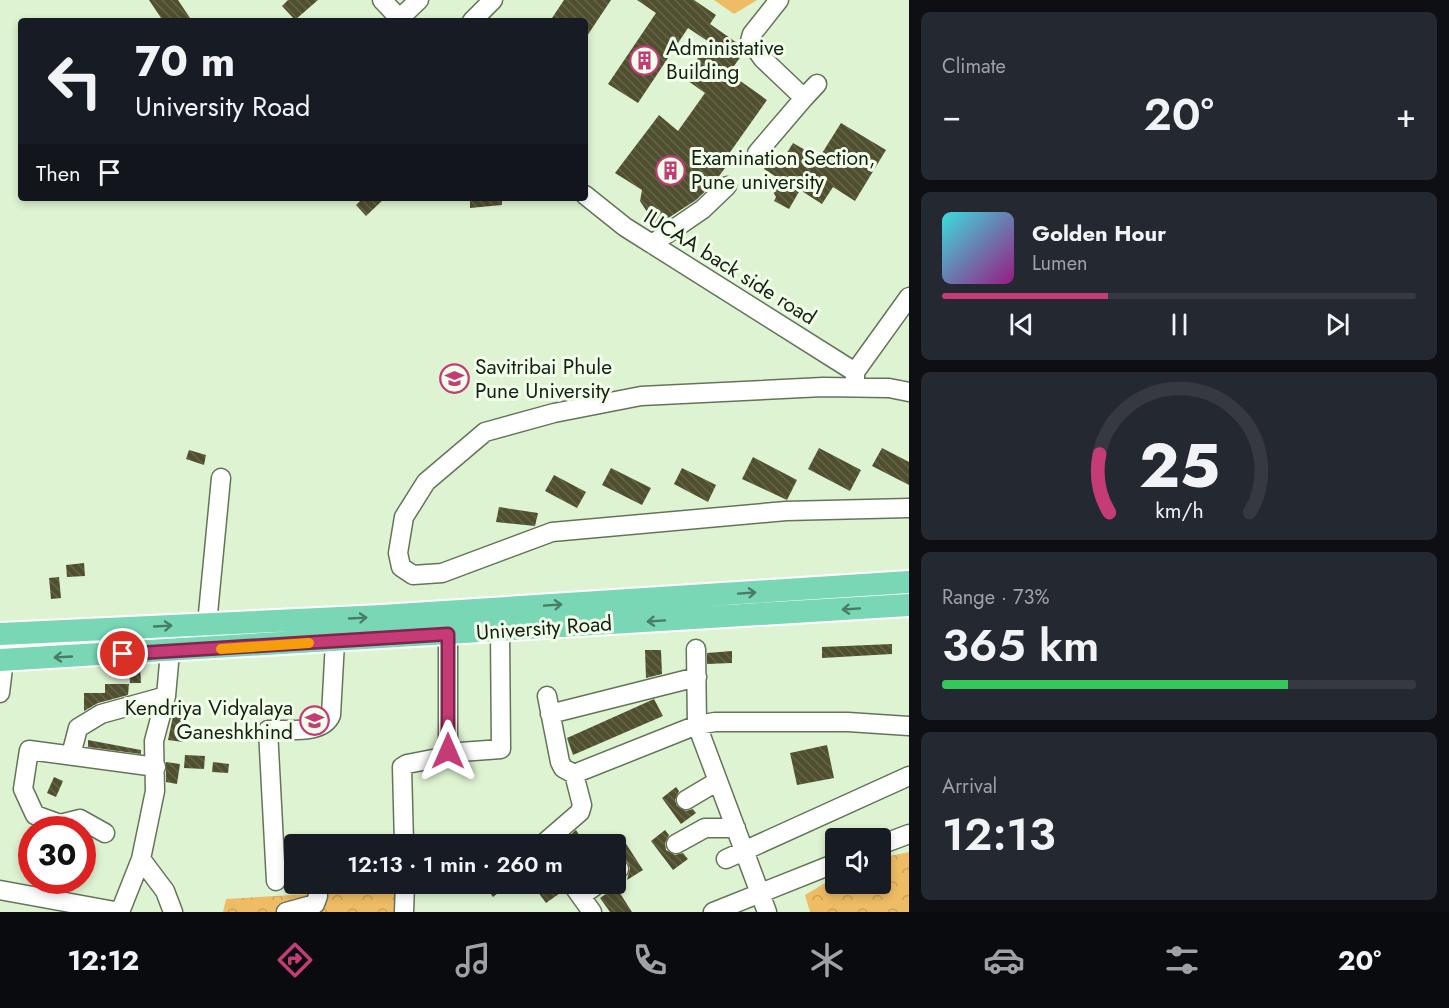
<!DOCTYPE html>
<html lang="en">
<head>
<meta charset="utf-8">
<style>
	:root { --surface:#171b24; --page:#242831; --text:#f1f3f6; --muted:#9ea1a6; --line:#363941; --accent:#c43b75 }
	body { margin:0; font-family:Jost,sans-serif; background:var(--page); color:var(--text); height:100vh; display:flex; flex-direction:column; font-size:22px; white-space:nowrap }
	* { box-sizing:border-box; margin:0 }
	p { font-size:20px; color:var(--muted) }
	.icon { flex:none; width:33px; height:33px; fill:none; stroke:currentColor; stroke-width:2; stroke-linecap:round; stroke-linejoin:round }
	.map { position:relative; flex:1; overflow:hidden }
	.panel { display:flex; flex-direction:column; gap:12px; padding:12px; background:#0d0f14; width:540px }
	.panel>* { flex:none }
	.banner { position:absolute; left:18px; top:18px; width:570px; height:183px; border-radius:6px; box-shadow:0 3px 9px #0003; background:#171b24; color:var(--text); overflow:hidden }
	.fabs { position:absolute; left:825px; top:828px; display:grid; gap:12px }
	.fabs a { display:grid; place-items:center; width:66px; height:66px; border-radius:6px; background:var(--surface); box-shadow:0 3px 9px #0003; font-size:30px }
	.speed { position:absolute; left:18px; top:816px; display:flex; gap:12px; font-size:30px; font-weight:700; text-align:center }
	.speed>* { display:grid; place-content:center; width:78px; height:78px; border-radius:50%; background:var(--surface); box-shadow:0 3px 9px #0003; line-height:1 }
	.speed .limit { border:9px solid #d22; background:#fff; color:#111 }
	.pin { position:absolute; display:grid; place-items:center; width:51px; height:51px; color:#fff; margin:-26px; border:3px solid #fff; border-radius:50%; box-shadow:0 2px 6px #0007 }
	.me { position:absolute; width:66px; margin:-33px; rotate:0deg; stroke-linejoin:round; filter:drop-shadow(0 0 4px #0008) }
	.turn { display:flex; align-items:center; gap:21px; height:126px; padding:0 18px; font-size:27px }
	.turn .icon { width:78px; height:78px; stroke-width:2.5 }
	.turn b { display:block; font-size:42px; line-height:51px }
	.then { display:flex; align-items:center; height:57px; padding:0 18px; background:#0003; gap:12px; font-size:22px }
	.big { font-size:45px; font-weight:600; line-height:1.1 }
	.panel .card { flex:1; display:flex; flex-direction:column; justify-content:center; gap:9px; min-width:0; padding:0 21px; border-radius:9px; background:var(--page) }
	.panel .dial { align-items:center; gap:0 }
	.dial svg { height:156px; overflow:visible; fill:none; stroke:var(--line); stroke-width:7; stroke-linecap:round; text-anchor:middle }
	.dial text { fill:var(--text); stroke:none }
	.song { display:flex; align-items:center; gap:18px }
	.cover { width:72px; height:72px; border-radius:9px; background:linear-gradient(135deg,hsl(180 70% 55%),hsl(310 70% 35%)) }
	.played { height:6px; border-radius:3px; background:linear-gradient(90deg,var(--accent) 35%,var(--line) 35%) }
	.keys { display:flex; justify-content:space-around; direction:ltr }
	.heat { display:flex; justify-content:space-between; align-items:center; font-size:33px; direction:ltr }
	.charge { height:9px; border-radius:4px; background:linear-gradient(90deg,#34c759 73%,var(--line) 0) }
	.trip { position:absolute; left:284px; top:834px; width:342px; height:60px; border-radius:6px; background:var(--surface); box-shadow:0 3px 9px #0003; font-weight:600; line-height:60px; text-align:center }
	.menu { display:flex; height:96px; justify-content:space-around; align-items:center; background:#090b0e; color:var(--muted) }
	.menu .icon { width:42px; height:42px }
	.menu .current { color:var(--accent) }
	.menu b { font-size:27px; color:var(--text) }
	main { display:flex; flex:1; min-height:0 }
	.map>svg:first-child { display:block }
	.park { fill:url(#park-crowns) }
	.garden { fill:#eebc64 }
	.building { fill:url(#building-back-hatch) }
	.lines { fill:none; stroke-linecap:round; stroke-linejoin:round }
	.minor-casing { stroke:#637558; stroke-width:21 }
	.major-casing { stroke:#fff; stroke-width:26 }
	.minor { stroke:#fff; stroke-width:18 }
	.major { stroke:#79d7b5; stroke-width:22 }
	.oneway { stroke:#487c64 }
	.route-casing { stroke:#7f264c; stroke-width:15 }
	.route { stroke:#c43b75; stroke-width:10 }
	.slow { stroke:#f59e0b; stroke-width:10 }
	.labels { text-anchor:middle; stroke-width:6; stroke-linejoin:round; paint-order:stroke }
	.poi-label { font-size:21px; fill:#182014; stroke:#f1feea; text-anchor:start }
	.street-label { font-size:21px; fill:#182014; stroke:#f1feea }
</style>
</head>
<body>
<main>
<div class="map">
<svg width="909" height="912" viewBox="0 0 909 912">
	<defs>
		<pattern id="park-crowns" width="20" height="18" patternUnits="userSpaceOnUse" patternTransform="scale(1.5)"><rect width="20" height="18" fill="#eebc64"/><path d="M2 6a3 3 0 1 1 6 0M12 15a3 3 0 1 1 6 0" fill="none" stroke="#cba156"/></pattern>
		<pattern id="building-back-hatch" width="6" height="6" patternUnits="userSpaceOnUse" patternTransform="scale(1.5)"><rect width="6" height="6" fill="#504f2f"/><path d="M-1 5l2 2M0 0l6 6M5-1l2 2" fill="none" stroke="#65654a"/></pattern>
	</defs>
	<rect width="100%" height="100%" fill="#def3d2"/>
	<path class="park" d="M909,852V912H810L805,895L835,877L836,884H880L881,858Z
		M398,889L394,912H223L226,899Z"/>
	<path class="garden" d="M714,0H757L734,14Z"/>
	<path class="building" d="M149,0H178L192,21H163Z
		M288,0H318L295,20L282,6Z
		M564,0H611L585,39V21H550Z
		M637,0H694L716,15L710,24L740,45L744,52L729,73L767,100L721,165L725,168L714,183L696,200L656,226L640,201L642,190L615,173L659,115L678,131L705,93L684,78L709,42L688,28L638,103L608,84L656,13Z
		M841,123L886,150L855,201L833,187L822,204L800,190L789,209L774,201L776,197L768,183L778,178L764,169L774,153L783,159L793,143L819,158Z
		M363,198H385L366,216L356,205Z
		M470,198H502V205L470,208Z
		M819,448L861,470L850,491L808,469Z
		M882,448L909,462V485L872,466Z
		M189,450L206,455L204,465L186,459Z
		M753,457L797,480L787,500L742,479Z
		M611,468L651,488L642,505L602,485Z
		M682,468L716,485L708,502L674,484Z
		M554,475L586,492L577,508L545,491Z
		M499,507L538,513L535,526L496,522Z
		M84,563L85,576L67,577L66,565Z
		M59,577L61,598L51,599L49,578Z
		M892,644V654L822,658V647Z
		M645,650H661L662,674L646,678Z
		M732,651V663L707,664V653Z
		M138,665H140L141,683H130L129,666Z
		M105,684H129L128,695L98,703L84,711V693H105Z
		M654,699L663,716L573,755L567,738Z
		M176,702L188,704L183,742L168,740Z
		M88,740L141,750V754L88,747Z
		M827,745L834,778L797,785L790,753Z
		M185,755L205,756L204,769L184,768Z
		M166,762L180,764L177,784L166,782Z
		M213,762L229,764L228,773L212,772Z
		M54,777L63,781L56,797L47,793Z
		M676,787L679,791L675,800L677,806L686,811L693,809L696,813L681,824L662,798Z
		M576,830L585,844H560Z
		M665,830L669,835L665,843L666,850L675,855L683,853L688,859L673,870L651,841Z
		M623,839L643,870L627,880L630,868L628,863L623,858L615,859V844Z
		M483,884H510L493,897Z
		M532,884H557L563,891L546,903Z
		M616,887L632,912H610L600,898Z"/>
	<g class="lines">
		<defs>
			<path id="minor" d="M382,0L402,21
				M400,18L419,0
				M472,21L493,0
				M804,98L817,84
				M757,153L804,98L763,59L750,41L752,34L779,0
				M585,195L625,227L855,372
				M652,244L703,209L727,186
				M855,383V372L909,297
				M909,392L889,388L823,387L641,396L554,413L485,432L426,482L404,517L398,553L401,567L413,575L442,573L552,532L786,511L909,508
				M207,624L221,478
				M696,649L697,725L767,912
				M0,693L7,634
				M550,714L697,677
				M447,753L501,749L500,631
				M71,755L78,728L101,714L166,696
				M574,774L697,725L715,722H848L909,726
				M686,800L718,781
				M105,833L80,819L60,824L35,815L23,789L29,750L156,767
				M404,844L402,767L407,764L443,757L448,751V634
				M543,844L580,812L582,805L574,774L563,768L560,762L547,696
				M676,844L705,828H736
				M880,845L909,834
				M141,859L165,891L173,912
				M726,859L909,776
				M615,872L619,869
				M276,881L268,730C287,729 323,735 331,715L335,642
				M572,884L592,912
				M0,890L120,912L141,859L155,791L154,741L166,696L170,652
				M581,896L598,884
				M286,912L315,904L318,896
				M404,912L405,884
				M713,912L836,863"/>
			<path id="major" d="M0,634L382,616L909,582
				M0,660L909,605"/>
		</defs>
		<use href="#minor" class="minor-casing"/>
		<use href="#major" class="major-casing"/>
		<use href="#minor" class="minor"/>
		<use href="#major" class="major"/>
	</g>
	<defs><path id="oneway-shaft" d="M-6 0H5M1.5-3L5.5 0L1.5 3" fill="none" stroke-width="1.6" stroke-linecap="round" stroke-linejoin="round" transform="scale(1.5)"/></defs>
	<g class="oneway">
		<use href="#oneway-shaft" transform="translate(747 593) rotate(-4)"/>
		<use href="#oneway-shaft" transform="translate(553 605) rotate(-4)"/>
		<use href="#oneway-shaft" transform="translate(851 609) rotate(176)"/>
		<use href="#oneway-shaft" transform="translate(358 618) rotate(-3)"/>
		<use href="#oneway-shaft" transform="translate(656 621) rotate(176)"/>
		<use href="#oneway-shaft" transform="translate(163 626) rotate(-3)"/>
		<use href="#oneway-shaft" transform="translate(63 657) rotate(177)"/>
	</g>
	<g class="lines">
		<defs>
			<path id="route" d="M123,654L448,634V751"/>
		</defs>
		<use href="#route" class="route-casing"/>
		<use href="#route" class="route"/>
		<path class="slow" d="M221,649L309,643"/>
	</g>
	<defs>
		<symbol id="building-ring" viewBox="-11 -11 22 22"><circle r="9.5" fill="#f1feea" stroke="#c43b75" stroke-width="1.5"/><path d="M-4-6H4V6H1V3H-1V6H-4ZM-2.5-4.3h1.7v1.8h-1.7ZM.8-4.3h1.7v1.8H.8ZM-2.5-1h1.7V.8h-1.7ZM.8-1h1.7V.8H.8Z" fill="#c43b75"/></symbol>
		<symbol id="university-ring" viewBox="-11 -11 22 22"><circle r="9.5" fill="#f1feea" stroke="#c43b75" stroke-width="1.5"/><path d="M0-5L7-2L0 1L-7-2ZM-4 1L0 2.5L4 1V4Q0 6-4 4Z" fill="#c43b75"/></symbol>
		<symbol id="school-ring" viewBox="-11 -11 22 22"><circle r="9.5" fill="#f1feea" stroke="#c43b75" stroke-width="1.5"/><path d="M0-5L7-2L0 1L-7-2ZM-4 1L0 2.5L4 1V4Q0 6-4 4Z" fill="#c43b75"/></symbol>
	</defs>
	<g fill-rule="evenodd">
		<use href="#building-ring" x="628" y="44" width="33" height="33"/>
		<use href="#building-ring" x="654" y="154" width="33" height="33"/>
		<use href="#university-ring" x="438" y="362" width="33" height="33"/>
		<use href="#school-ring" x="298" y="704" width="33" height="33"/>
	</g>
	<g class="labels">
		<g class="poi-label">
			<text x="666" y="55">Administative<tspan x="666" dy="24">Building</tspan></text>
			<text x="691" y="165">Examination Section,<tspan x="691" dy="24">Pune university</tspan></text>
			<text x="475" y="374">Savitribai Phule<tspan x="475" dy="24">Pune University</tspan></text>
			<text x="293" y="715" text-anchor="end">Kendriya Vidyalaya<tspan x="293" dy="24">Ganeshkhind</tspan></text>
		</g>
		<g class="street-label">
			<text transform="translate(730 267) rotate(32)" y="7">IUCAA back side road</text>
			<text transform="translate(544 628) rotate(-4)" y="7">University Road</text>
		</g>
	</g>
</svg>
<div class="fabs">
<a><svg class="icon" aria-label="sound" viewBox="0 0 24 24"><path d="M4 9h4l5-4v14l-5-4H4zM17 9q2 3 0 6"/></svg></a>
</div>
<div class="speed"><div class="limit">30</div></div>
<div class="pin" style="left:123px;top:654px;background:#d93025"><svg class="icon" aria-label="arrive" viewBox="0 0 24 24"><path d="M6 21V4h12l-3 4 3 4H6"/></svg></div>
<svg class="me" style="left:448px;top:751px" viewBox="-20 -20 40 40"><path d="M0-17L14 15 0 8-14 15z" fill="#c43b75" stroke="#fff" stroke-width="4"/></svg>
<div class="trip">12:13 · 1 min · 260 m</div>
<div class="banner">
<div class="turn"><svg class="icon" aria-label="left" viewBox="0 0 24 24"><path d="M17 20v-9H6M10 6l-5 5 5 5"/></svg><div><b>70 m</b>University Road</div></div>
<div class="then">Then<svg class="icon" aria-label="arrive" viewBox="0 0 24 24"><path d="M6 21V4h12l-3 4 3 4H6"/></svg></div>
</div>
</div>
<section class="panel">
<div class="card"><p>Climate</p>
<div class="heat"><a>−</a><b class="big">20°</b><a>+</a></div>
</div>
<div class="card">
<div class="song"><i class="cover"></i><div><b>Golden Hour</b><p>Lumen</p></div></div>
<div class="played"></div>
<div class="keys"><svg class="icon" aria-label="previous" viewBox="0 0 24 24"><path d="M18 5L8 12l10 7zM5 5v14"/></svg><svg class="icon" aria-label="pause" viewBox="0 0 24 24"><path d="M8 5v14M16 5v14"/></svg><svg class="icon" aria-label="next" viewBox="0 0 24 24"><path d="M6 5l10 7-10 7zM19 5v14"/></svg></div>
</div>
<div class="card dial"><svg viewBox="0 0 100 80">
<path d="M14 69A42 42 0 1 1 86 69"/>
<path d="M14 69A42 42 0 0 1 9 39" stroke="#c43b75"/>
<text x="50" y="56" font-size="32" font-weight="700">25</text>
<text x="50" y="72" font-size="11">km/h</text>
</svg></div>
<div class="card"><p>Range · 73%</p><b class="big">365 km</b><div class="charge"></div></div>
<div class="card"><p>Arrival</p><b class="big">12:13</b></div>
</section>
</main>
<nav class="menu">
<b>12:12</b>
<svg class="icon current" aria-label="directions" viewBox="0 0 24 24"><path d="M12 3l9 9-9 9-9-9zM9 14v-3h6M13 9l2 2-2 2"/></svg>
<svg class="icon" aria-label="music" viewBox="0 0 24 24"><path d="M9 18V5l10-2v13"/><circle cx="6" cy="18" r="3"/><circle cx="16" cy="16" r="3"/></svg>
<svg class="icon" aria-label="phone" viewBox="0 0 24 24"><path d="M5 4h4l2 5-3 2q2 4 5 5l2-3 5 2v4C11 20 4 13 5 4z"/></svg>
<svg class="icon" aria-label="climate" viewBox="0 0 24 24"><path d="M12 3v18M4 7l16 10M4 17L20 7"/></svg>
<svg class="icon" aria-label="car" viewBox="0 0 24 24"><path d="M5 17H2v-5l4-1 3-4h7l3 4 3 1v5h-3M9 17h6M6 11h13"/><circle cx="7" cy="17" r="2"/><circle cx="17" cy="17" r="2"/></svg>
<svg class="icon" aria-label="filters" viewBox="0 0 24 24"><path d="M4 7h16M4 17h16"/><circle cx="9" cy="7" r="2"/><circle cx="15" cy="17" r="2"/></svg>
<b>20°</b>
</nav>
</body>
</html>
